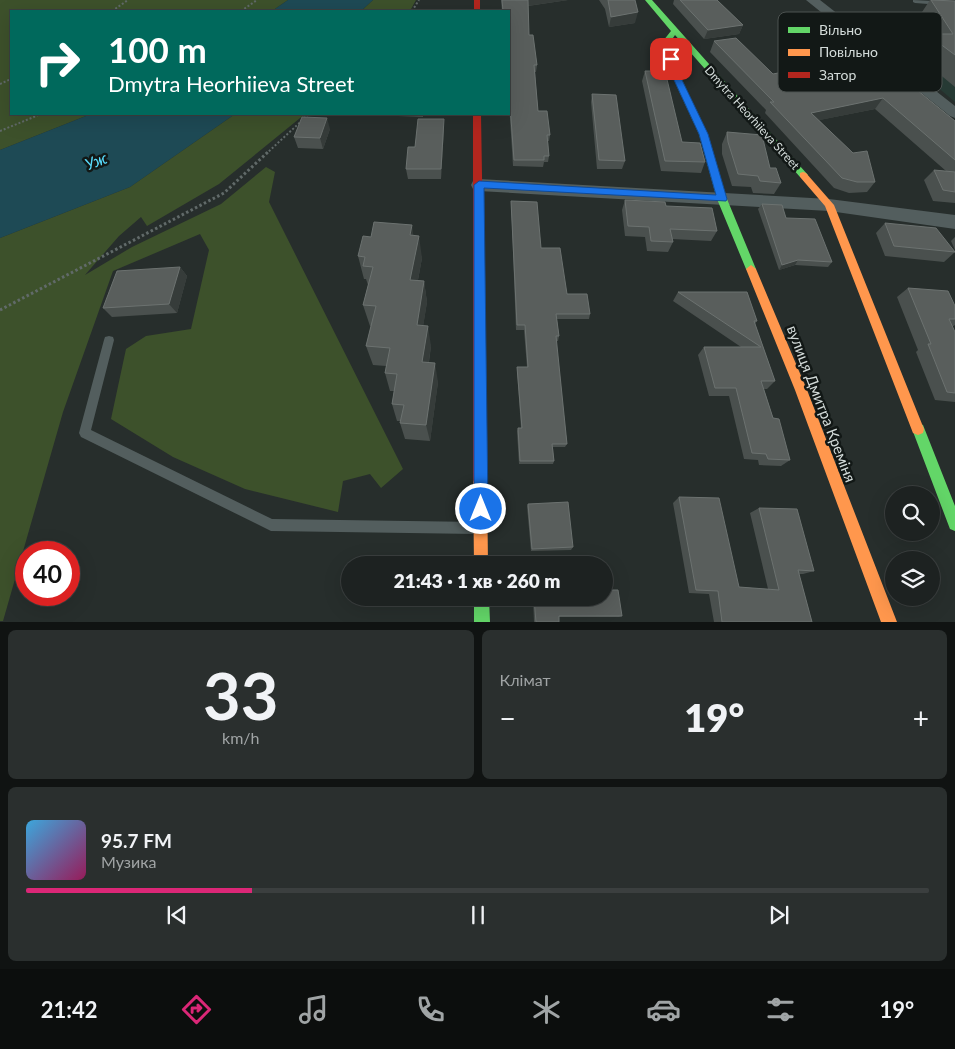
<!DOCTYPE html>
<html lang="uk">
<head>
<meta charset="utf-8">
<style>
	:root { --surface:#1d2221; --page:#2a2f2e; --text:#f1f3f6; --muted:#a0a4a5; --line:#3b3f3f; --accent:#db2777 }
	body { margin:0; font-family:Lato,sans-serif; background:var(--page); color:var(--text); height:100vh; display:flex; flex-direction:column; font-size:19px; white-space:nowrap }
	* { box-sizing:border-box; margin:0 }
	p { font-size:16px; color:var(--muted) }
	.icon { flex:none; width:28px; height:28px; fill:none; stroke:currentColor; stroke-width:2; stroke-linecap:round; stroke-linejoin:round }
	.map { position:relative; height:622px; overflow:hidden }
	.side { display:flex; flex-direction:column; gap:8px; padding:8px; background:#101312; flex:1 }
	.side>* { flex:none }
	.hud { position:absolute; left:10px; top:10px; width:500px; height:105px; border-radius:0px; box-shadow:0 5px 20px #0002,0 0 0 1px var(--line); background:#00695c; color:#fff; overflow:hidden }
	.fabs { position:absolute; left:885px; top:486px; display:grid; gap:10px }
	.fabs a { display:grid; place-items:center; width:55px; height:55px; border-radius:50%; background:var(--surface); box-shadow:0 5px 20px #0002,0 0 0 1px var(--line); font-size:25px }
	.speed { position:absolute; left:15px; top:541px; display:flex; gap:10px; font-size:25px; font-weight:700; text-align:center }
	.speed>* { display:grid; place-content:center; width:65px; height:65px; border-radius:50%; background:var(--surface); box-shadow:0 5px 20px #0002,0 0 0 1px var(--line); line-height:1 }
	.speed .limit { border:8px solid #d22; background:#fff; color:#111 }
	.pin { position:absolute; display:grid; place-items:center; width:42px; height:42px; color:#fff; margin:-21px; border-radius:10px; box-shadow:0 2px 8px #0006 }
	.me { position:absolute; width:55px; margin:-28px; rotate:0deg; stroke-linejoin:round; filter:drop-shadow(0 0 4px #0008) }
	.turn { display:flex; align-items:center; gap:18px; height:105px; padding:0 15px; font-size:22px }
	.turn .icon { width:65px; height:65px; stroke-width:2.5 }
	.turn b { display:block; font-size:35px; line-height:42px }
	.big { font-size:38px; font-weight:800; line-height:1.1 }
	.side .tile { flex:1; display:flex; flex-direction:column; justify-content:center; gap:8px; min-width:0; padding:0 18px; border-radius:8px; background:var(--page) }
	.side .dial { align-items:center; gap:0 }
	.dial b { font-size:65px; line-height:1 }
	.song { display:flex; align-items:center; gap:15px }
	.cover { width:60px; height:60px; border-radius:8px; background:linear-gradient(135deg,hsl(200 70% 55%),hsl(330 70% 35%)) }
	.played { height:5px; border-radius:2px; background:linear-gradient(90deg,var(--accent) 25%,var(--line) 25%) }
	.keys { display:flex; justify-content:space-around; direction:ltr }
	.heat { display:flex; justify-content:space-between; align-items:center; font-size:28px; direction:ltr }
	.side .tiles { flex:1; display:grid; gap:8px; grid-template-columns:1fr 1fr }
	.tile:last-child { grid-column:span 2 }
	.trip { position:absolute; left:341px; top:556px; width:272px; height:50px; border-radius:25px; background:var(--surface); box-shadow:0 5px 20px #0002,0 0 0 1px var(--line); font-weight:800; line-height:50px; text-align:center }
	.tabs { display:flex; height:80px; justify-content:space-around; align-items:center; background:#0c0e0d; color:var(--muted) }
	.tabs .icon { width:35px; height:35px }
	.tabs .selected { color:var(--accent) }
	.tabs b { font-size:22px; color:var(--text) }
	.map>svg:first-child { display:block }
	.built { fill:#263a34 }
	.green { fill:#3d512b }
	.water { fill:#1e4a55 }
	.lines { fill:none; stroke-linecap:round; stroke-linejoin:round }
	.path-far1 { stroke:#616a69; stroke-width:2; stroke-dasharray:2 2; stroke-linecap:butt }
	.path { stroke:#616a69; stroke-width:3; stroke-dasharray:2.5 2.5; stroke-linecap:butt }
	.lane { fill:#535e5e; fill-rule:evenodd }
	.street { fill:#535e5e; fill-rule:evenodd }
	.fast { fill:#63d668; fill-rule:evenodd }
	.slow { fill:#ff974d; fill-rule:evenodd }
	.jam { fill:#b3261e; fill-rule:evenodd }
	.wall { fill:#4a504e }
	.shaded-wall { fill:#363c3a }
	.building { fill:#595e5c; stroke:#6c7270 }
	.route { fill:#1a73e8; stroke:#114b97 }
	.labels { text-anchor:middle; stroke-width:5; stroke-linejoin:round; paint-order:stroke }
	.far-street-label { font-size:12px; fill:#d3dbd9; stroke:#121816 }
	.street-label { font-size:15px; fill:#d3dbd9; stroke:#121816 }
	.water-label { font-size:16px; font-style:italic; fill:#58dbfc; stroke:#121816 }
	.key { fill:#121816; stroke:#4c5250; stroke-width:1 }
	.key-label { font-size:14px; fill:#d3dbd9 }
</style>
</head>
<body>
<div class="map">
<svg width="955" height="622" viewBox="0 0 955 622">
	<rect width="100%" height="100%" fill="#272e2c"/>
	<path class="built" d="M890,47L955,50V102Z"/>
	<path class="green" d="M0,0H288L272,11H11V114H91L0,150Z
		M373,0H416L410,11H361Z
		M235,114H305L219,184L147,226L141,217L119,236L85,275L132,247L221,204L266,167L275,172L269,202L403,469L381,488L370,474L343,481L338,512L245,489L173,457L111,419L126,349L146,336L191,329L209,250L200,234L113,271L63,412L3,621H0V238L130,187Z"/>
	<path class="water" d="M288,0H373L361,11H272Z
		M91,114H235L130,187L0,238V150Z"/>
	<g class="lines">
		<path class="path-far1" d="M112,11L128,0
			M241,11L257,0
			M412,11L419,0
			M0,84L11,79
			M0,131L41,114
			M266,154L309,114"/>
		<path class="path" d="M0,310L224,193L268,152"/>
		<path class="lane" d="M913,0L955,2V6L915,3L913,2Z
			M109,336L113,337L114,340L91,430L272,519L477,522L482,523L483,528L482,533L477,534L271,531L81,437L79,433L104,340L105,337Z"/>
		<path class="street" d="M806,0H820L955,106V118L950,116Z
			M479,179L829,199L955,215V229L829,211L479,191L473,189L471,185L473,181Z"/>
		<path class="fast" d="M645,0H652L808,175L806,177H800L675,35L671,41L682,80L707,134L727,199L756,269L755,272L751,273L746,269L717,199L699,134L674,80L663,41L671,31Z
			M918,423L923,425L955,506V531L950,529L912,429L913,425Z
			M474,598H489L490,622H474Z"/>
		<path class="slow" d="M803,172L806,173L834,205L924,429L923,433L918,435L913,433L825,206L800,177V173Z
			M751,265L756,269L807,390L897,622H881L795,390L746,269Z
			M480,473L485,475L487,480L488,565H474L473,480L475,475Z"/>
		<path class="jam" d="M474,0H480V11H474Z
			M473,114H481L487,480L485,485L480,487L475,485L473,480Z"/>
	</g>
	<path class="wall" d="M501,0H568L528,6L529,35L537,65L536,72H535L538,111L550,135L549,141H548L549,156L548,162H544L543,167L513,166L509,103V11H502Z
		M599,0H635V23L609,27L605,9Z
		M674,0H717L743,25L739,34L704,39L673,4Z
		M930,0L955,1V87L914,53L927,34L918,18Z
		M714,41L773,74L873,54L955,121V203L933,201L924,180L934,170L946,171L875,109L819,120L875,182L867,192L849,193L834,188L765,113L766,110L710,52Z
		M645,71L682,142L705,162L701,173L661,171L642,81Z
		M592,94L625,161L622,169H597L591,102Z
		M397,114H423V117L398,116Z
		M330,129L323,149L298,148L294,137Z
		M444,129L441,179H408L406,169L415,147Z
		M727,132L770,168L781,183L774,194L753,193L751,187L732,186L722,154V144Z
		M625,200L666,206L717,231L711,241L672,239L673,242L668,252L647,251L645,237L625,236L622,210Z
		M511,201L541,248L567,294L590,314L589,319H557L559,336L558,341H556L567,444L565,447H553L554,461L553,464H519L517,431L518,428H521L517,371V367H527L524,330H516Z
		M762,204L786,218L832,262L828,267L795,265L779,270L758,209Z
		M885,223L955,251V252L944,262L885,256L876,233Z
		M414,235L422,258L418,280L424,281L427,302L423,326L431,346L429,362L438,382L430,441L405,439L400,423L401,421H397L392,404L394,391H390L385,373L386,366L373,365L366,346L371,326H370L363,305L368,285L366,279H364L358,256Z
		M955,237V250L951,241Z
		M180,267L187,276L177,313L112,317L103,308Z
		M908,288L955,306V325L952,327L955,332V402L935,400L916,352L918,350L897,297Z
		M678,292L757,321L755,324L775,381L767,389H764L773,418L790,460L781,466L759,465L758,460L744,459L729,396H709L698,355L704,347H741L673,301Z
		M679,497L739,587L768,589L750,513L759,508L814,571L803,574H799L812,622H714L709,594L689,593L673,503Z
		M528,504L573,547L571,550L531,551L527,506Z
		M533,598H605L622,616L619,617H559V622H534Z"/>
	<path class="shaded-wall" d="M528,0H568L527,6Z
		M638,12L635,23L609,27L611,17Z
		M743,25L739,34L704,39L708,30Z
		M883,98L875,109L805,123L811,113Z
		M327,118L330,129L323,149L320,138Z
		M444,119V129L441,179V169Z
		M412,225L415,248L410,235Z
		M419,236L422,258L414,301L410,280Z
		M798,260L795,265L779,270L782,265Z
		M180,267L187,276L177,313L169,304Z
		M424,281L427,302L420,346L417,325Z
		M428,326L431,346L426,380L422,362Z
		M435,363L438,382L430,441L426,425Z"/>
	<path class="building" d="M502,0H528L529,35H533L537,65H534L538,111H547L550,135H547L549,156H544V160H514L509,91V11H503Z
		M608,0H635L638,12L611,17Z
		M680,0H717L743,25L708,30Z
		M931,0L955,1V55L927,34H953Z
		M736,38L773,74L873,54L955,121V160L883,98L811,113L853,153L867,151L875,182H857L842,178L770,102H774L714,41Z
		M645,71H665L682,142L700,143L705,162L665,161Z
		M592,94L616,95L625,161L599,160Z
		M302,117L327,118L320,138L294,137Z
		M418,119H444L441,169H406L408,147H415Z
		M727,132L762,135L770,168H776L781,183L760,181L758,176L738,174L728,142Z
		M934,170L955,172V192L943,190Z
		M625,200L665,202L666,206L712,208L717,231L670,229L673,242L651,241L649,227L628,226Z
		M511,201L537,202L541,248H560L567,294H587L590,314H556L559,336H556L567,444H552L554,461H520L518,428H522L517,367H528L525,325H517Z
		M762,204L782,205L786,218L815,219L832,262L798,260L782,265Z
		M374,222L412,225L410,235L419,236L410,280L424,281L417,325L428,326L422,362L435,363L426,425L400,423L404,405L392,404L397,374L385,373L390,348L366,346L376,306L363,305L373,267L363,266L365,257L358,256L363,236L371,237Z
		M885,223L936,228L955,252L894,246Z
		M180,267L169,304L103,308L117,271Z
		M908,288L948,291L955,306V319H949L955,332V393L947,392L928,344H931Z
		M678,292H747L757,321H754L775,381H761L773,418L779,419L790,460L768,459L766,454L752,453L736,388H715L704,347H761Z
		M679,497L719,498L739,587L779,590L759,508L797,509L814,571L798,570L812,622H722L718,591L696,590Z
		M568,502L573,547L532,549L528,504Z
		M605,590H618L622,616H559V622H536L534,598H605Z"/>
	<path class="route" d="M671,57L675,59L682,80L708,134L727,199L726,201L484,188L488,509L486,514L481,516L476,514L474,509V185L479,181L716,195L699,134L674,80L667,59Z"/>
	<g class="labels">
		<g class="far-street-label">
			<text transform="translate(752 118) rotate(48)" y="4">Dmytra Heorhiieva Street</text>
		</g>
		<g class="street-label">
			<text transform="translate(821 404) rotate(69)" y="5">вулиця Дмитра Креміня</text>
		</g>
		<g class="water-label">
			<text transform="translate(96 161) rotate(-21)" y="6">Уж</text>
		</g>
	</g>
	<rect x="778" y="12" width="164" height="80" rx="8" class="key"/>
	<rect x="788" y="27" width="22" height="6" fill="#63d668"/>
	<rect x="788" y="49" width="22" height="7" fill="#ff974d"/>
	<rect x="788" y="72" width="22" height="6" fill="#b3261e"/>
	<g class="key-label">
		<text x="819" y="35">Вільно</text>
		<text x="819" y="57">Повільно</text>
		<text x="819" y="80">Затор</text>
	</g>
</svg>
<div class="fabs">
<a><svg class="icon" aria-label="search" viewBox="0 0 24 24"><circle cx="10" cy="10" r="6"/><path d="M15 15l6 6"/></svg></a>
<a><svg class="icon" aria-label="layers" viewBox="0 0 24 24"><path d="M12 4l9 5-9 5-9-5zM3 14l9 5 9-5"/></svg></a>
</div>
<div class="speed"><div class="limit">40</div></div>
<div class="pin" style="left:671px;top:59px;background:#d93025"><svg class="icon" aria-label="arrive" viewBox="0 0 24 24"><path d="M6 21V4h12l-3 4 3 4H6"/></svg></div>
<svg class="me" style="left:481px;top:509px" viewBox="-20 -20 40 40"><circle r="17" fill="#1a73e8" stroke="#fff" stroke-width="3"/><path d="M0-11L8 9 0 5-8 9z" fill="#fff"/></svg>
<div class="trip">21:43 · 1 хв · 260 m</div>
<div class="hud">
<div class="turn"><svg class="icon" aria-label="right" viewBox="0 0 24 24"><path d="M7 20v-9h11M14 6l5 5-5 5"/></svg><div><b>100 m</b>Dmytra Heorhiieva Street</div></div>
</div>
</div>
<section class="side">
<div class="tiles">
<div class="tile dial"><b>33</b><p>km/h</p></div>
<div class="tile"><p>Клімат</p>
<div class="heat"><a>−</a><b class="big">19°</b><a>+</a></div>
</div>
<div class="tile">
<div class="song"><i class="cover"></i><div><b>95.7 FM</b><p>Музика</p></div></div>
<div class="played"></div>
<div class="keys"><svg class="icon" aria-label="previous" viewBox="0 0 24 24"><path d="M18 5L8 12l10 7zM5 5v14"/></svg><svg class="icon" aria-label="pause" viewBox="0 0 24 24"><path d="M8 5v14M16 5v14"/></svg><svg class="icon" aria-label="next" viewBox="0 0 24 24"><path d="M6 5l10 7-10 7zM19 5v14"/></svg></div>
</div>
</div>
</section>
<nav class="tabs">
<b>21:42</b>
<svg class="icon selected" aria-label="directions" viewBox="0 0 24 24"><path d="M12 3l9 9-9 9-9-9zM9 14v-3h6M13 9l2 2-2 2"/></svg>
<svg class="icon" aria-label="music" viewBox="0 0 24 24"><path d="M9 18V5l10-2v13"/><circle cx="6" cy="18" r="3"/><circle cx="16" cy="16" r="3"/></svg>
<svg class="icon" aria-label="phone" viewBox="0 0 24 24"><path d="M5 4h4l2 5-3 2q2 4 5 5l2-3 5 2v4C11 20 4 13 5 4z"/></svg>
<svg class="icon" aria-label="climate" viewBox="0 0 24 24"><path d="M12 3v18M4 7l16 10M4 17L20 7"/></svg>
<svg class="icon" aria-label="car" viewBox="0 0 24 24"><path d="M5 17H2v-5l4-1 3-4h7l3 4 3 1v5h-3M9 17h6M6 11h13"/><circle cx="7" cy="17" r="2"/><circle cx="17" cy="17" r="2"/></svg>
<svg class="icon" aria-label="filters" viewBox="0 0 24 24"><path d="M4 7h16M4 17h16"/><circle cx="9" cy="7" r="2"/><circle cx="15" cy="17" r="2"/></svg>
<b>19°</b>
</nav>
</body>
</html>
